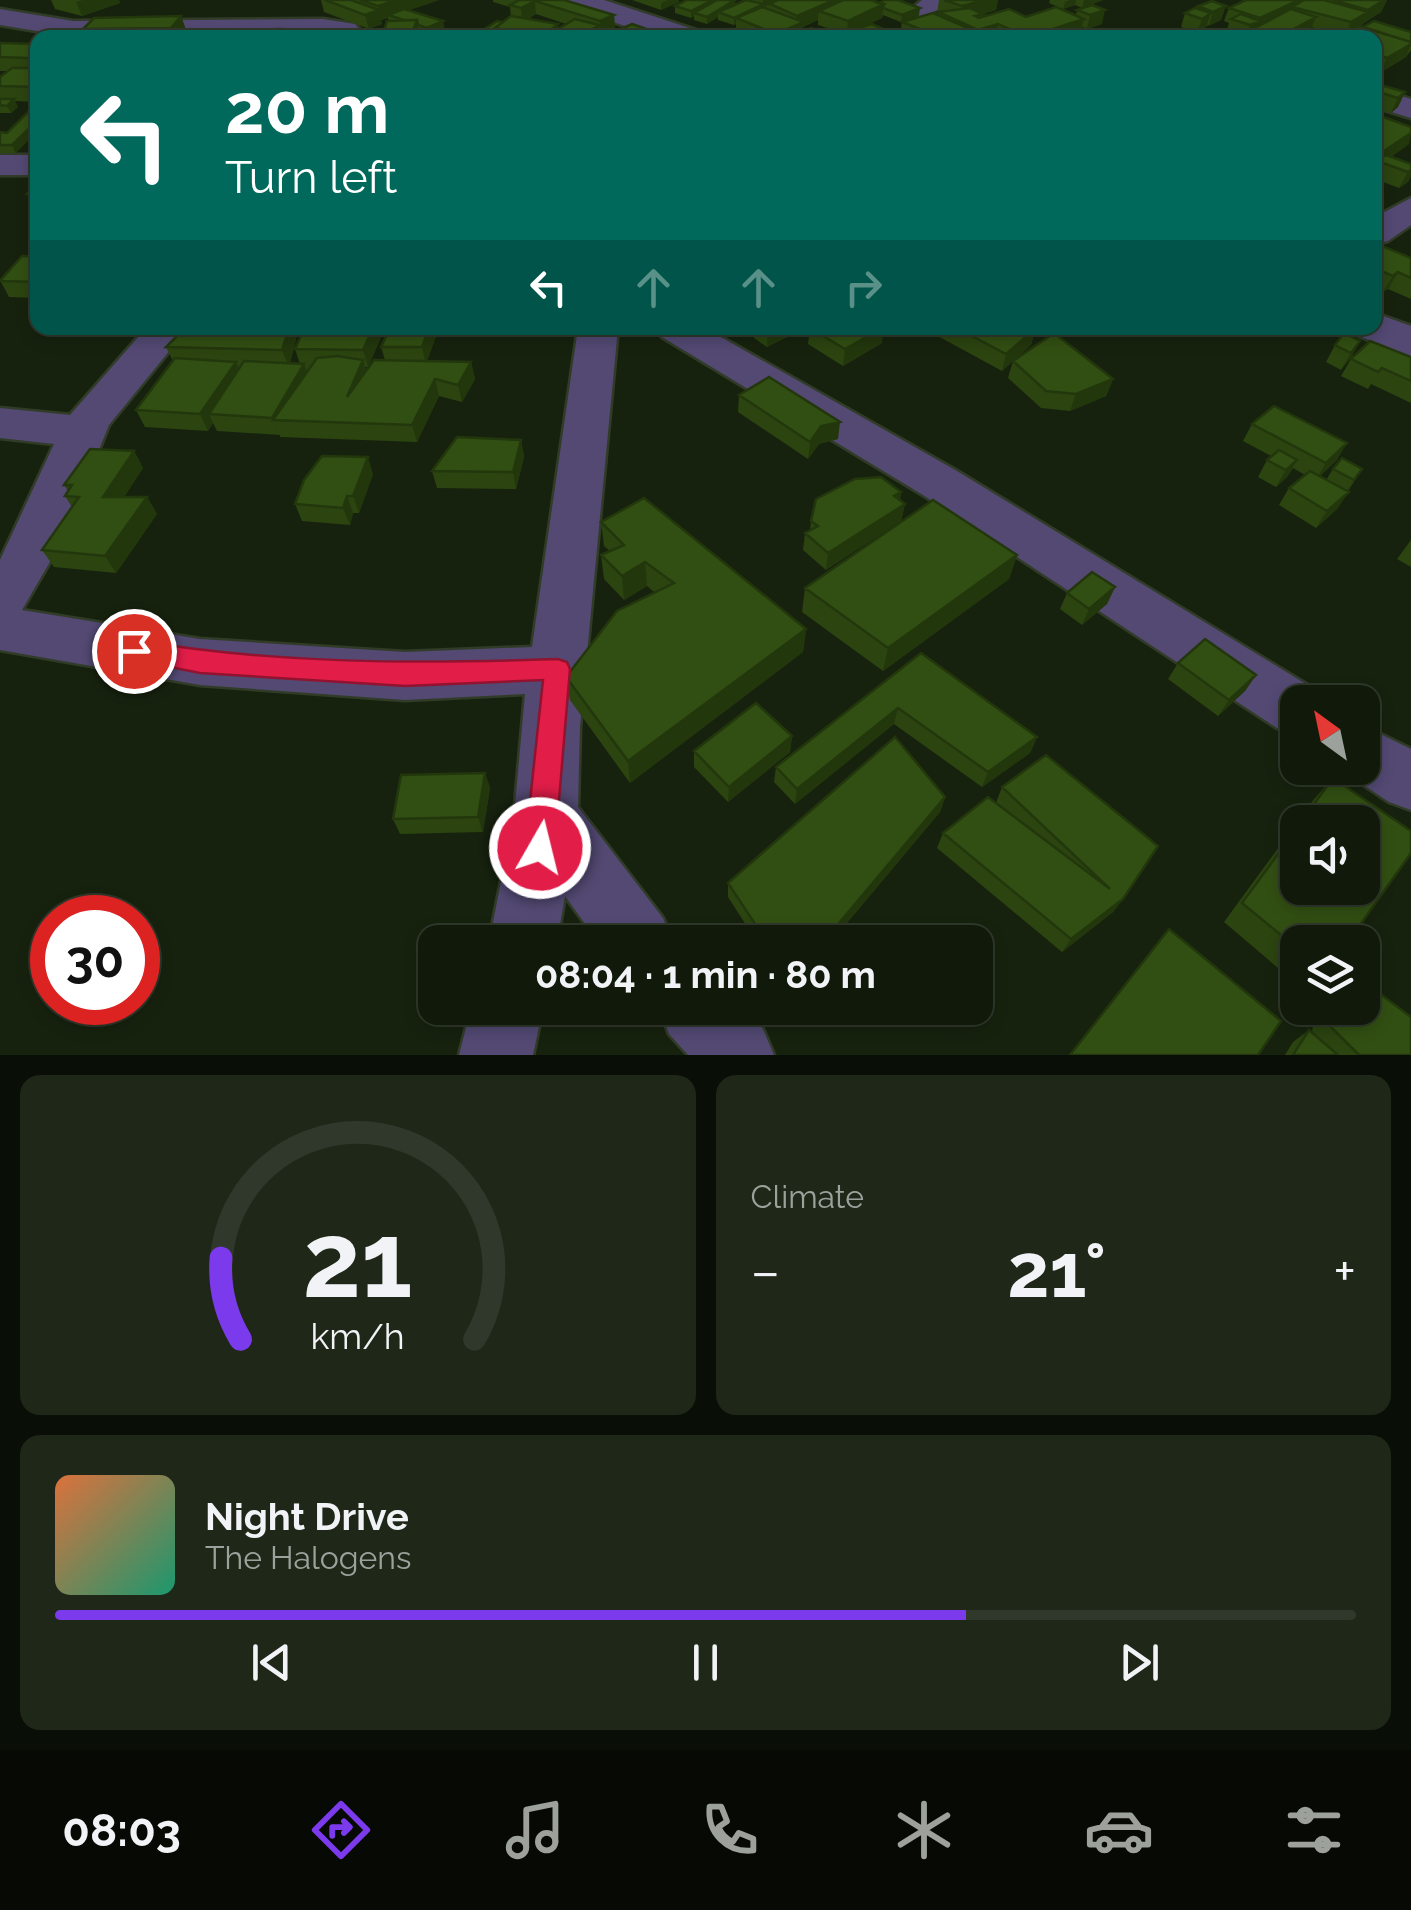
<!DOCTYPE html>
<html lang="en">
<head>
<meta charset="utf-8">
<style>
	:root { --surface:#111a0a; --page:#1e2718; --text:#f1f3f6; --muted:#9ca19c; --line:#30382b; --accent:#7c3aed }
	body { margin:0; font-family:Raleway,sans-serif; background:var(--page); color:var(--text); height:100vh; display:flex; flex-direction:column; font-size:38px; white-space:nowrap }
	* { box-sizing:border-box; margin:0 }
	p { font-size:32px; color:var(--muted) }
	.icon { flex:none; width:55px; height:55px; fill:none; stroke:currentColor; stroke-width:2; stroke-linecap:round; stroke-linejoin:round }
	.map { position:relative; height:1055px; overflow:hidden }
	.sheet { display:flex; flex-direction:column; gap:20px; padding:20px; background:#090e06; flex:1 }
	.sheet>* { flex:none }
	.hud { position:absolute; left:30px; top:30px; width:1352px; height:305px; border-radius:20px; box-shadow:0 5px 15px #0003,0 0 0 2px var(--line); background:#00695c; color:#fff; overflow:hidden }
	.needle { width:65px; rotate:327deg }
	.buttons { position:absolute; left:1280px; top:685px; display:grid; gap:20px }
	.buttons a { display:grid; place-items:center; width:100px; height:100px; border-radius:20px; background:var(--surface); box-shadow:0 5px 15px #0003,0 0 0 2px var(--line); font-size:50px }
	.speed { position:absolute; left:30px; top:895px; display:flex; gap:20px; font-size:50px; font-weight:700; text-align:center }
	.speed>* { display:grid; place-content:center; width:130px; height:130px; border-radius:50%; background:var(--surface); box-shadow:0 5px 15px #0003,0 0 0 2px var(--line); line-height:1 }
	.speed .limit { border:15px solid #d22; background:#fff; color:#111 }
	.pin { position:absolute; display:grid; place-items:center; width:85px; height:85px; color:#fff; margin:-42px; border:5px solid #fff; border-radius:50%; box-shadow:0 2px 10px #0007 }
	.me { position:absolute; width:110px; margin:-55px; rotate:8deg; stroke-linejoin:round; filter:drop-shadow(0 0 8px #0008) }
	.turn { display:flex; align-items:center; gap:35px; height:210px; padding:0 30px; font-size:45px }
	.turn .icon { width:130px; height:130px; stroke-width:2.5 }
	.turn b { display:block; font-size:70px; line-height:85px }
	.lanes { display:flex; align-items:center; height:95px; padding:0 30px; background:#0003; justify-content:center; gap:50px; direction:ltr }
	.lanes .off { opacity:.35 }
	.big { font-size:75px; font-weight:700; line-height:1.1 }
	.sheet .widget { flex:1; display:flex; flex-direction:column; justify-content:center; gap:15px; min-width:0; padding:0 35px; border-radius:20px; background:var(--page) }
	.sheet .dial { align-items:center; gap:0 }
	.dial svg { height:260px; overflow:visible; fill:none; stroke:var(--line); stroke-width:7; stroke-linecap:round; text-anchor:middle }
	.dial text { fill:var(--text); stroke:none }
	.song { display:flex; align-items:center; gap:30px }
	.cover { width:120px; height:120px; border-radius:15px; background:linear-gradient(135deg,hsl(20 70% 55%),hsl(160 70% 35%)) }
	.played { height:10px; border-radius:5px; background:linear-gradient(90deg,var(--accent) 70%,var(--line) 70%) }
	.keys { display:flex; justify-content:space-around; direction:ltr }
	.heat { display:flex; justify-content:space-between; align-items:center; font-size:55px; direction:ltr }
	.sheet .tiles { flex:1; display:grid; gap:20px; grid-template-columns:1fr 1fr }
	.widget:last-child { grid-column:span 2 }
	.trip { position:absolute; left:418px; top:925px; width:575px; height:100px; border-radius:20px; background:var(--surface); box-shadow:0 5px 15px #0003,0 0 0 2px var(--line); font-weight:700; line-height:100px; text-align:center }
	.dock { display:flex; height:160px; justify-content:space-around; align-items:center; background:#070a04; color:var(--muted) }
	.dock .icon { width:70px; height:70px }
	.dock .active { color:var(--accent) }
	.dock b { font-size:45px; color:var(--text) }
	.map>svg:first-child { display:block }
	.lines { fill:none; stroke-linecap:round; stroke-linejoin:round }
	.minor-casing { stroke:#313c28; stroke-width:5 }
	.tertiary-casing { stroke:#313c28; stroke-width:5 }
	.minor { fill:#534973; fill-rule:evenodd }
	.tertiary { fill:#534973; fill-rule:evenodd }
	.wall { fill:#2b4410; fill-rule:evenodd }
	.shaded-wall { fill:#23370d }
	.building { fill:#324f13; stroke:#23370d; stroke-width:2.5 }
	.route { fill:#e11d48; stroke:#92132f; stroke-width:2.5 }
</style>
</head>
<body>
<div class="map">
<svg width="1411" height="1055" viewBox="0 0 1411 1055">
	<rect width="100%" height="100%" fill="#17220e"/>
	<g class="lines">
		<defs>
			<path id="minor" d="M922,0H955L923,18L910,10Z
				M0,9L73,21L323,19L355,24L367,38L73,37L0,25Z
				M1375,88L1411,99V118L1375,107Z
				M0,155H38V175H0Z
				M1411,198V225L1388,241L1375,244V217Z
				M146,328H188L109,425L62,541L22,610L200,639L405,652L532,647L578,328H618L580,727L578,807L663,918L673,942H598L565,896L557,942H489L514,816L525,694L405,700L200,685L0,650V560L54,444L0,438V408L70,415Z
				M656,328H705L957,471L1319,692L1324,702H1298V735L1277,728L923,495L662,337Z
				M1362,725L1411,749V810L1389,802L1341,770L1362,768Z
				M471,1008H543L533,1055H459Z
				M659,1008H744L763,1029L774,1055H688L669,1034Z"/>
			<path id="tertiary" d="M562,0H604L702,32L706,38H660L566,6Z
				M1375,313L1411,326V357L1359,336L1354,328H1375Z"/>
		</defs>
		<use href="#minor" class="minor-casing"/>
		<use href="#tertiary" class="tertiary-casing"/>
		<use href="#minor" class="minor"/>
		<use href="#tertiary" class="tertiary"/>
	</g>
	<path class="wall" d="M51,0H119L120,3L82,16L55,9Z
		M321,0L355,1L354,0H439L409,10L443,21L444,29L442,30L484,33L483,30L503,22L511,16L510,7L493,2V0H564L614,15L615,29L601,35H599L600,38H382L389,21L388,18L381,20L382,24L369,29L324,12ZM536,14L566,24L559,28L528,19Z
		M632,0H679V2L661,10Z
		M746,0H870L919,15L901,22L883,15L882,18L867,25L888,31L887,38H845V34L818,25V20L803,27V31L836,38H750L736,31V24L734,25L718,20V17L707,24L694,20V16L691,18L675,13V6L735,5Z
		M939,0H998L996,10L983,14V17L1076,15L1077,10L1092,5L1102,24L1087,29L1082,27L1081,31L1107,38L900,36L902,22L937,15Z
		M1050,0H1103L1082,8L1075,5L1063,9L1049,3Z
		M1246,0H1387L1381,12L1363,23L1361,27L1411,32V50L1406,57L1380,73L1375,71V38L1342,35L1311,27L1310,31L1298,38H1239L1226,33L1229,23L1224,21L1229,8Z
		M1212,1L1221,20L1207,26L1197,33L1181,27L1185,13L1197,9L1198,6Z
		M181,16L186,30L180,38H87L83,29Z
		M0,43L38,44V102L15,101L18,107L11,113H0V77L7,71H0Z
		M1375,90L1405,92L1398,107L1391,113L1375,108Z
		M1375,114L1409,144L1391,157L1411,164L1408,182L1399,188L1375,179Z
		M0,132L7,133L16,153H0Z
		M38,183V210H36L27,194Z
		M1375,243L1411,258V299L1388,289L1383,292L1375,289Z
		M38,257V298L9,297L0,280Z
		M299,328L290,363L300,364L295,349L304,328H385L368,367H365L366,371L385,360L381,347L390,328H439L427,361L471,362L475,379L462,402L439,396L417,442L280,437V435L217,431L213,423L208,431L145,427L136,410L173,361L166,347Z
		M746,328H799V331L767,347L754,338L755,329L750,331Z
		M810,328L882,343L843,366L808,344Z
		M923,328H1036L1031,345L1014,360L1113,379L1106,396L1070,411L1041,408L1008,378L1013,361L1002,371Z
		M1360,341L1341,370L1326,362L1335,345Z
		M1411,357V403L1371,384L1368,389L1341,376L1351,359Z
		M739,395L838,439L819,444L808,459L738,412Z
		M1252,424L1337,460L1320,476L1326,480L1333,469H1362L1337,509L1316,528L1279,505L1289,488L1305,475L1293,468L1287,477L1276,487L1258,477L1267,460L1271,456L1243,441Z
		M521,440L524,457L516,489L437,488L432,471Z
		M134,451L143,468L124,497H147L157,514L116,573L54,567L42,550L72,507L65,496L68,491L64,485Z
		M373,474L359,513H353L350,525L302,521L295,504Z
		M901,492L900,500L905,504L901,521L826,570L803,550L805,533L810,531L811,521Z
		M601,522L806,629L803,652L630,783L570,700L566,677L655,593L647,586L624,600L604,579L601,555L610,551L604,546Z
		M1411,540V567L1397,559Z
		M1017,555L1009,579L883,671L802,612L805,588Z
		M1115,587L1107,604L1082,625L1060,609L1067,593Z
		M921,653L1037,737L1030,753L982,787L894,724L795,804L774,782L776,767Z
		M1178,663L1256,675L1245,691L1218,716L1168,679Z
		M792,736L790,752L728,802L694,767V751Z
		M485,773L490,788L483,832L400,834L393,819Z
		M1333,778L1411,831V853L1348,942H1298V985L1224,922L1314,799ZM1298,822H1362V888H1298Z
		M1002,787L1123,899L1113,912L1062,952L937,848L943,833L996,803Z
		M945,797L940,812L831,942H757L728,897V883Z
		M1315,1008H1362L1411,1055H1285L1293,1042L1309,1030L1312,1033Z"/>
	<path class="shaded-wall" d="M83,0H119L120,3L82,16L76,2Z
		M397,0H439L392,16L388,15V18L381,20L382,24L369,29L365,15L379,10L378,6Z
		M668,0H679V2L661,10V3Z
		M713,0H719L694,13V16L691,18V11Z
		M735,0V7L718,12V17L707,24V17Z
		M763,0H780L764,7V11L736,18V24L734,25V18L763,4Z
		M834,0H846L819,11L818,20L803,27V36H793V38H776V34L796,26L797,16Z
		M985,0H998L996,10L960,20L962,6Z
		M1070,0H1076L1075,5L1063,9L1065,2Z
		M1084,0H1103L1082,8Z
		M1299,0H1306L1292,7L1288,16L1251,30L1248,38H1245L1250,25L1258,21L1260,18Z
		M1384,0H1387L1381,12L1345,36L1351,22Z
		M535,1L536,14L522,22L521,8Z
		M884,4L882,18L849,34L847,32L848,21Z
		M1226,6L1221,20L1209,26L1213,12Z
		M920,8L919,15L901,22L902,15Z
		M1105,10L1102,24L1087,29L1090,15Z
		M1211,13L1206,27L1197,33L1202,19Z
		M614,15L615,29L601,35L600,21Z
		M181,16L186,30L180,38H174L171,28Z
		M1316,17L1310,31L1298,38H1277Z
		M1084,19L1080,33L1066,38H1027Z
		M417,20L419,34L412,38L411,36Z
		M443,21L444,29L428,35L427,28Z
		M558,24L560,37L549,34V38H543V36Z
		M998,24L995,38H961L977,32L978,30Z
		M599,25L600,38H578Z
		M888,31L887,38H867Z
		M1411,44L1406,57L1380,73L1387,58Z
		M38,51V70L35,72L28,58Z
		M1405,92L1398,107L1391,113L1398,98Z
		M14,99L18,107L11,113L7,106Z
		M38,120V131L16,153L12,145Z
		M1411,133L1409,144L1382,163L1377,161L1375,166V157Z
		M1411,170V176L1408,182L1399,188L1408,172Z
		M1398,272L1388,289L1383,292L1393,276Z
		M289,328H299L289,367L282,350Z
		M373,328H385L368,367L363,350Z
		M429,328H439L426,364L422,347Z
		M774,328H799V331L767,347L768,330Z
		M882,328H884L882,343L843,366L845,349Z
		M1036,328L1031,345L1002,371L1006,354Z
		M1360,341L1351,358L1341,370L1351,353Z
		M363,360L368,377L347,397Z
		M236,362L243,379L209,414L213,423L208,431L200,414Z
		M471,362L475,379L462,402L458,385Z
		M304,364L311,381L273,420L279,435L272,418Z
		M435,379L439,396L417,442L412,425Z
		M1113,379L1106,396L1070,411L1076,394Z
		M840,422L838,439L819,444L808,459L810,442L821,426Z
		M521,440L524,457L516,489L513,472Z
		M1347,443L1337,460L1316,480L1326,463Z
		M134,451L143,468L113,514L103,497Z
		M368,457L373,474L359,513L353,496Z
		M1297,460L1287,477L1276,487L1286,470Z
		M1362,469L1344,496L1349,492L1337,509L1316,528L1327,511L1343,496Z
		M901,492L898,509L905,504L901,521L826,570L828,553Z
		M347,496L353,513L350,525L343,508Z
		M147,497L157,514L116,573L105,556Z
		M1017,555L1009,579L883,671L888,648Z
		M645,562L647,586L624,600L622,576Z
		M1115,587L1107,604L1082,625L1089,609Z
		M806,629L803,652L630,783L628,761Z
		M1256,675L1245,691L1218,716L1229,700Z
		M898,708L894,724L795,804L797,789Z
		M792,736L790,752L728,802L729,787Z
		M1037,737L1030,753L982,787L988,772Z
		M485,773L490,788L483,832L478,817Z
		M945,797L940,812L831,942H823Z
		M1123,899L1113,912L1062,952L1071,939Z"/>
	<path class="building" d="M325,0H351L379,10L365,15Z
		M360,0H397L378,6Z
		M520,0H564L614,15L600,21L535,1L521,8L510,5Z
		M687,0H713L691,11L675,6Z
		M717,0H735L707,17L694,13Z
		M746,0L764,4L734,18L718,12Z
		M778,0H834L797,16L770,4Z
		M843,0H870L884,4L848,21L819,11Z
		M885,0H898L920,8L902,15L883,8L884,4L879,3Z
		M944,0H985L962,6Z
		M1246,0H1299L1260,18L1229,8Z
		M1304,0H1324L1368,12L1351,22L1292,7Z
		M1333,0H1384L1368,10Z
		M1212,1L1226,6L1213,12L1198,6Z
		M1092,5L1105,10L1090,15L1077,10Z
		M762,7L804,22L776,34L736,18Z
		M1056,7L1084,19L1028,37L998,24L978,30L938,12L970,8L983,14L975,16L979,18L1009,9L1026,17Z
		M1195,8L1211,13L1202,19L1185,13Z
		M404,9L443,21L427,28L418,25L417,20H404L388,15Z
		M1291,9L1316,17L1277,38L1251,30Z
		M933,13L977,32L961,38H943L902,22Z
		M1241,14L1260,21L1250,25L1231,19Z
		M181,16L171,28L83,29L94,18Z
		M511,16L558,24L543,36L495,28Z
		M575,19L599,25L578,38H562L549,34Z
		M417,20L411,36L382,37L387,21Z
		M497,21L503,22L495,28L494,32L483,30Z
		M1374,21L1411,32V42L1363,27Z
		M632,24L666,36L665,38H600Z
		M872,24L888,31L867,38H857L846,32Z
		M1358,26L1411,42V44L1387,58L1375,54V38H1337Z
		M423,28L494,34L491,38H413Z
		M811,28L836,38H798L793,36Z
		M276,29L317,30L311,38H268Z
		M1085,30L1107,38H1075L1070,36Z
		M0,43L38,44V51L28,58L0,57Z
		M12,68H38V87L0,86V77Z
		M1381,85L1405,92L1398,98L1375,91Z
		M0,99H14L7,106L0,105Z
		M38,102V120L12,145H0V132L7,133Z
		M1375,114L1411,127V133L1375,157Z
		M1386,155L1411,164V170L1408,172L1377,161Z
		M38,183V194H27Z
		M1375,243L1411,258V278L1398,272L1393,276L1376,269L1380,266L1375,264Z
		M22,256L38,257V282L0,281Z
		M185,328H289L282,350L166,347Z
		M304,328H373L363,350L295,349Z
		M390,328H429L422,347H381Z
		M810,328H882L845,349Z
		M957,328H1036L1006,354Z
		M1054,333L1113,379L1076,394L1046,391L1013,361Z
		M1344,333L1360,341L1351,353L1335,345Z
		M1370,341L1411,357V381L1382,368L1378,372L1351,359Z
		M337,356L363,360L347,397L374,360L471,362L458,385L435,379L412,425L273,420L317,358Z
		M175,358L236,362L200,414L136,410Z
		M244,361L304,364L272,418L209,414Z
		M769,377L840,422L821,426L810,442L739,395Z
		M1274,406L1347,443L1326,463L1252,424Z
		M457,437L521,440L513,472L432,471Z
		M90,449L134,451L103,497H147L105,556L42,550L79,497L65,496L72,485H64Z
		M1279,450L1297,460L1286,470L1267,460Z
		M322,456L368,457L353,496H347L343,508L295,504L304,480Z
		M1342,458L1362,469L1354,480L1333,469Z
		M1310,471L1349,492L1327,511L1289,488Z
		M881,477L901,492L894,496L905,504L828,553L805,533L818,526L811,521L816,499L855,479Z
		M644,498L806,629L628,761L566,677L617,611L674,583L645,562L622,576L601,555L624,545L601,522Z
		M933,500L1017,555L888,648L805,588Z
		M1092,572L1115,587L1089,609L1067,593Z
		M1205,639L1256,675L1229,700L1178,663Z
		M921,653L1037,737L988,772L898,708L797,789L776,767Z
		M756,703L792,736L729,787L694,751Z
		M895,737L945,797L823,942H767L728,883Z
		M1046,755L1158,846L1123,899L1071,939L943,833L988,797L1110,889L1002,787Z
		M485,773L478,817L393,819L401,775Z
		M1333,778L1411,831V853L1348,942H1298V949L1242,903L1298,827V888H1362V822H1301Z
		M1169,929L1281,1021L1258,1055H1070Z
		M1362,980L1411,1017V1055H1359L1328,1024L1330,1008H1362Z
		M1309,1030L1338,1055H1293Z"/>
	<path class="route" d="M134,640C276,664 414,664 558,659L567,662L570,669L555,848L550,858L540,862L530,858L525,848L543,680L405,686L200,673L125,658L121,651L125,643Z"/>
</svg>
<div class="buttons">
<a><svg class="needle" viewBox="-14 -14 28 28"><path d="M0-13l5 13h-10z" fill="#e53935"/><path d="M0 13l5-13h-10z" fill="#9ca19c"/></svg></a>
<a><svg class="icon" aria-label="sound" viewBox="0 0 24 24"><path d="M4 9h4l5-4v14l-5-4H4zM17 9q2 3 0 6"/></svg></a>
<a><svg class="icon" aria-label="layers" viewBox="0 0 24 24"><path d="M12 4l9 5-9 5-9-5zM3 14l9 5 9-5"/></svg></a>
</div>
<div class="speed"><div class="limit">30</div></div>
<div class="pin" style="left:134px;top:651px;background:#d93025"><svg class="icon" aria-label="arrive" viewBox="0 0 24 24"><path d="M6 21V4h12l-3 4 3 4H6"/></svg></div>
<svg class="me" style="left:540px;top:848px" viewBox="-20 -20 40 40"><circle r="17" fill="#e11d48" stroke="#fff" stroke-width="3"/><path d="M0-11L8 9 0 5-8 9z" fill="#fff"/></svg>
<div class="trip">08:04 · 1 min · 80 m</div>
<div class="hud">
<div class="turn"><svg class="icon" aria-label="left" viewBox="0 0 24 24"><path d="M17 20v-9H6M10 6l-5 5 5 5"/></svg><div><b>20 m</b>Turn left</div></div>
<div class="lanes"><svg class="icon" aria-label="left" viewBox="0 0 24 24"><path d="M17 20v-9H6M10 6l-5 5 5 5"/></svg><svg class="icon off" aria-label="ahead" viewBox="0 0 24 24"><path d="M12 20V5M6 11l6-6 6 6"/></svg><svg class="icon off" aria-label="ahead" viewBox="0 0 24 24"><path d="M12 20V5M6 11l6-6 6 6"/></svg><svg class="icon off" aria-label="right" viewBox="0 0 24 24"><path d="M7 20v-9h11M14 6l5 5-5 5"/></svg></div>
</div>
</div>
<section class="sheet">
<div class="tiles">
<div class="widget dial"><svg viewBox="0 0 100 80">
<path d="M14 69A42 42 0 1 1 86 69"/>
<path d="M14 69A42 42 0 0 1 8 44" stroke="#7c3aed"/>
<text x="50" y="56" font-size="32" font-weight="700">21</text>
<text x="50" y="72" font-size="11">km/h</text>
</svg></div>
<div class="widget"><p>Climate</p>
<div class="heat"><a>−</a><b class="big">21°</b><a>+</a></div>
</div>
<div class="widget">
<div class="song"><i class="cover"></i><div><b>Night Drive</b><p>The Halogens</p></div></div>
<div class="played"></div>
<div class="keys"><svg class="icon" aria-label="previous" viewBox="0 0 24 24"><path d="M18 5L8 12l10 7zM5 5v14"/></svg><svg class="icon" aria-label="pause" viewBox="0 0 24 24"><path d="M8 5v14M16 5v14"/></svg><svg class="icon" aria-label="next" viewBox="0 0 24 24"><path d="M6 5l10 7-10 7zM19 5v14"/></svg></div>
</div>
</div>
</section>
<nav class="dock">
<b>08:03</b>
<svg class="icon active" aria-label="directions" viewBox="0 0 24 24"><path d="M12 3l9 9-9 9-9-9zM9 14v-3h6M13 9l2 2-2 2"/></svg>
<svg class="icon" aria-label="music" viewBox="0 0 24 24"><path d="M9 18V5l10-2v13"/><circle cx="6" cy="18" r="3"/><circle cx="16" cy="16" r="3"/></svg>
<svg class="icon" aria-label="phone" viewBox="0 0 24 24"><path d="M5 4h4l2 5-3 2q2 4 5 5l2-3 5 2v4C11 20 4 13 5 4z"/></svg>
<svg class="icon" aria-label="climate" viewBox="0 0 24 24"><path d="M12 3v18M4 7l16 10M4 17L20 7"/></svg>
<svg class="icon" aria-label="car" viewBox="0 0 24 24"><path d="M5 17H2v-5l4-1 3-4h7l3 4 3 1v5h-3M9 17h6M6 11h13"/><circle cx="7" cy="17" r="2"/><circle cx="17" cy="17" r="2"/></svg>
<svg class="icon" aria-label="filters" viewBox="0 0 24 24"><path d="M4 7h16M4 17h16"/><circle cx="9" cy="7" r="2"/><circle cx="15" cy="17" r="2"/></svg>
</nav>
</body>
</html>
